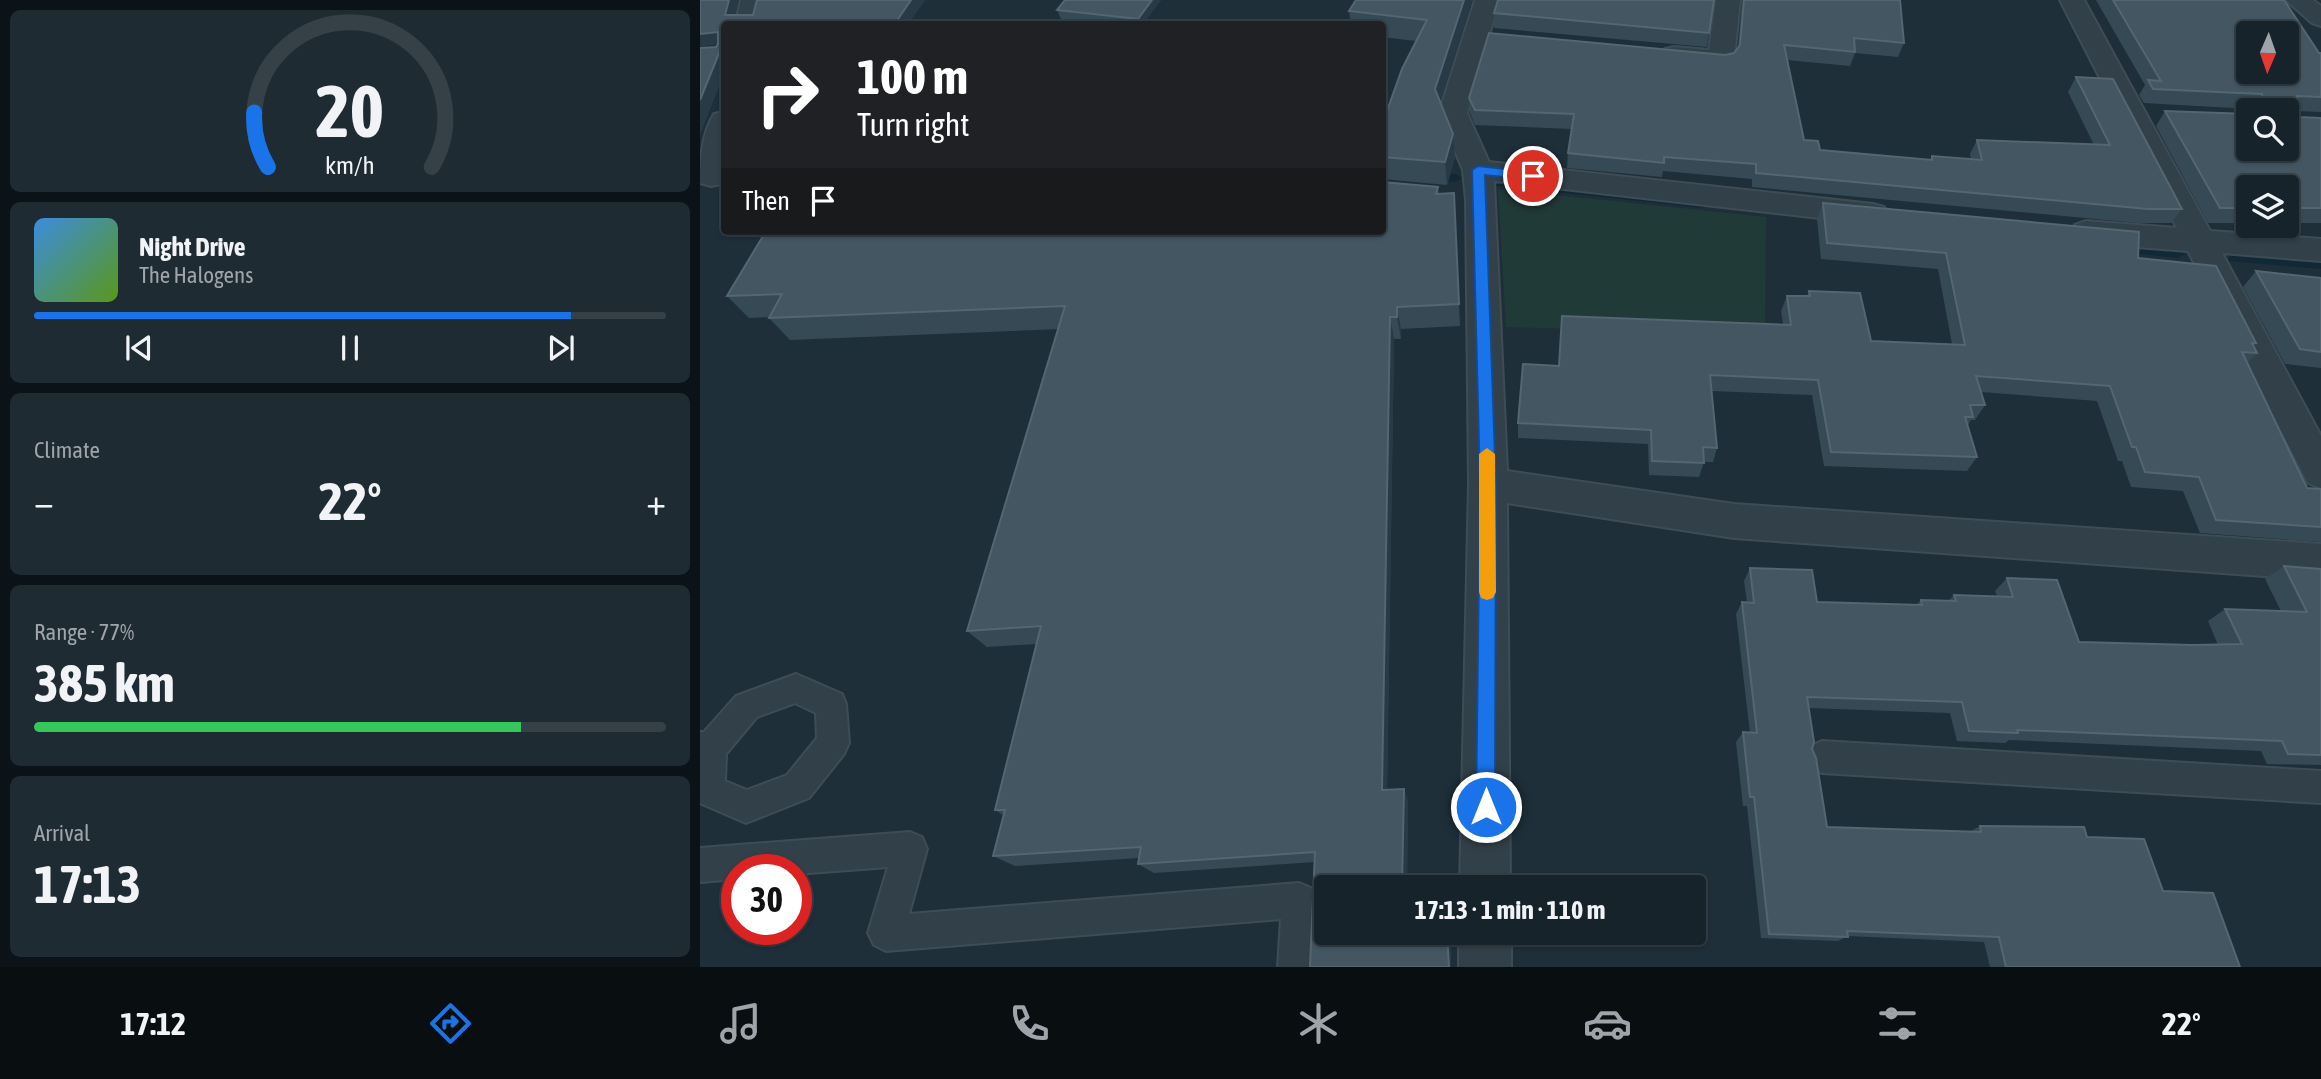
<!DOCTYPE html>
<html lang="en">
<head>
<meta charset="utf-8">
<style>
	:root { --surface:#16232b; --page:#1f2b33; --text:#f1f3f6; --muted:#9ea4a9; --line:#354047; --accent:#1a73e8 }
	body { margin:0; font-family:"Asap Condensed",sans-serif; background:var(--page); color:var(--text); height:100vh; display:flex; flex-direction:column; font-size:26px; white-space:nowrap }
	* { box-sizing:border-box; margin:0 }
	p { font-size:23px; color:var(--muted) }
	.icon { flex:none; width:38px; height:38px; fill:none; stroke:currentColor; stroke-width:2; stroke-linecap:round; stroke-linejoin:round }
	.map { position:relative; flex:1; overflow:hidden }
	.side { display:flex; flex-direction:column; gap:10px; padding:10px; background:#0c1318; width:700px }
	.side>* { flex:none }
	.banner { position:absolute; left:21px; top:21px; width:665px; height:214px; border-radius:7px; box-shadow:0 2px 5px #0004,0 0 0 2px var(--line); background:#202124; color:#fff; overflow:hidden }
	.needle { width:46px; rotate:182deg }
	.buttons { position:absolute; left:1536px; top:21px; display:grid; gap:14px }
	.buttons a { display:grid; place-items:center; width:63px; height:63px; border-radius:7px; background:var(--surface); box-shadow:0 2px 5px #0004,0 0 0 2px var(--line); font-size:35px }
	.speed { position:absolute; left:21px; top:854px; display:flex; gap:14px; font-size:35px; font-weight:700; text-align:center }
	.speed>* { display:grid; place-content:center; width:91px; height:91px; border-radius:50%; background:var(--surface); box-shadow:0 2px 5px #0004,0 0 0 2px var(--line); line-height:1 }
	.speed .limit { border:10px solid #d22; background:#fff; color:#111 }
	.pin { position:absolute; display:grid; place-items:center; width:60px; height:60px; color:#fff; margin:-30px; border:4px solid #fff; border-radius:50%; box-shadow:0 2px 7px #0007 }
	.me { position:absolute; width:77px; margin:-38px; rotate:0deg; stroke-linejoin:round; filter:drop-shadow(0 0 5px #0008) }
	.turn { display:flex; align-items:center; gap:24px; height:147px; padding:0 21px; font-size:32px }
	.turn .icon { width:91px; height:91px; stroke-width:2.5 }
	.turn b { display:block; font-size:49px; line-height:60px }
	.then { display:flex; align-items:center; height:66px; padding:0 21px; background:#0003; gap:14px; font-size:26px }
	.big { font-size:52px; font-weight:700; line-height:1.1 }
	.side .widget { flex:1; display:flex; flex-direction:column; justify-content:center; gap:10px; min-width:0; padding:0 24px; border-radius:10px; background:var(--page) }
	.side .dial { align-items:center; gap:0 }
	.dial svg { height:182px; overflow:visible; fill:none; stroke:var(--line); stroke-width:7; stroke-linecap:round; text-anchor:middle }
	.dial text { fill:var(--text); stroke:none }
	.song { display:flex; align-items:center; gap:21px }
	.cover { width:84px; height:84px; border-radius:10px; background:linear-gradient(135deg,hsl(210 70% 55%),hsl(90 70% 35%)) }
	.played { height:7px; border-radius:4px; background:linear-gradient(90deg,var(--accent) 85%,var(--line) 85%) }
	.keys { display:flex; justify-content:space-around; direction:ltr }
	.heat { display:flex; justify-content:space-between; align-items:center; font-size:38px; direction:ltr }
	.charge { height:10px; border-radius:5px; background:linear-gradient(90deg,#34c759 77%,var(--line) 0) }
	.trip { position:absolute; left:614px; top:875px; width:392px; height:70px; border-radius:7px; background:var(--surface); box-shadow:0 2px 5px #0004,0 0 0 2px var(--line); font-weight:700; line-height:70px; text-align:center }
	.tabs { display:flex; height:112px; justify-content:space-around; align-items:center; background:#090e11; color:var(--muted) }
	.tabs .icon { width:49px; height:49px }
	.tabs .on { color:var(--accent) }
	.tabs b { font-size:32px; color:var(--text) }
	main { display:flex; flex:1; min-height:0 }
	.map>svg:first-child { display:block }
	.green { fill:#203a38 }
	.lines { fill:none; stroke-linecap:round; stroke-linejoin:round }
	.stream { fill:#112937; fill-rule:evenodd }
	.service-casing { stroke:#3e4c56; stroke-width:4 }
	.minor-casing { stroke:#3e4c56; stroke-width:4 }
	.service { fill:#324049; fill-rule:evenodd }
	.minor { fill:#324049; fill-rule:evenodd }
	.wall { fill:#364a56 }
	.shaded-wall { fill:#273a46 }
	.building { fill:#435662; stroke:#536672; stroke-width:2; fill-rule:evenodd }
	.route { fill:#1a73e8; stroke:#114b97; stroke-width:2 }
	.slow { fill:#f59e0b }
</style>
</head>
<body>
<main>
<section class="side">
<div class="widget dial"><svg viewBox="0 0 100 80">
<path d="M14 69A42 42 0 1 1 86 69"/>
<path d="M14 69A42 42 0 0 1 8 45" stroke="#1a73e8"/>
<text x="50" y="56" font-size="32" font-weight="700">20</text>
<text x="50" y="72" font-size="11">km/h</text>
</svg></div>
<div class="widget">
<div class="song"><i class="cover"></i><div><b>Night Drive</b><p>The Halogens</p></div></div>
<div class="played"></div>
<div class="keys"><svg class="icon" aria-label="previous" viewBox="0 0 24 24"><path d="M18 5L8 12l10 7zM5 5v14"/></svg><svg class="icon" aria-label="pause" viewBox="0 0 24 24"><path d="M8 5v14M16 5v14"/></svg><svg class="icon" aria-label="next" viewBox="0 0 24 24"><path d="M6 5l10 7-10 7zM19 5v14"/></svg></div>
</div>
<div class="widget"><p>Climate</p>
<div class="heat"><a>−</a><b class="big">22°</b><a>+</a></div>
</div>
<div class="widget"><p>Range · 77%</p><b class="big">385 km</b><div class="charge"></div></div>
<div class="widget"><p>Arrival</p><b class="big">17:13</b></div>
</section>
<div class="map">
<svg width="1621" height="967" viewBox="0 0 1621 967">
	<rect width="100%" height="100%" fill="#1e2f39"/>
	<path class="green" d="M798,189L1066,217L1065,334L806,327Z"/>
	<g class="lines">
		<path class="stream" d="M730,172L756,174L762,178L756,182L726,179V173Z
			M795,178L1002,200L1008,204L1002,208L791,185L789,182Z
			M1417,244L1478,250L1485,254L1478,258L1412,251V245Z
			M1534,253L1621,259V269L1529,261V255Z"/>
		<defs>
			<path id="service" d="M96,674L142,694L146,704L149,743L144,754L109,798L46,823L0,803V732H4L36,696ZM95,703L116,713L117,738L87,775L47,790L25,781L26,754L57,717Z
				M1122,741L1621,771V803L1122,773L1111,768L1106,757L1111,746Z
				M210,832L222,837L227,849L209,914L599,883L611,888L616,900L614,967H578L581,919L186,951L174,945L168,933L188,867L96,874V870H37V879L0,882V848Z"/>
			<path id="minor" d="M41,0H65L59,24H35Z
				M775,0H799L767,113L789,162L1173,204L1184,207L1188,214L1184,221L1173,224L794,181L807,471L1034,504L1621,544V580L1034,538L807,503L810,887H760L769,484L766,200L763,170L739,113Z
				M1016,0H1040L1034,59L1030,65L1021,67L965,61L961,55L965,49L974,47L1009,50Z
				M1360,0H1384L1510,231L1621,239V261L1522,253L1621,436V488L1608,483L1488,251L1386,243L1375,239L1370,232L1375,225L1386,221L1477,228Z
				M1586,0H1613L1621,6V26L1612,23Z
				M24,112V179L21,184L11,186L0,183C0,161 2,132 14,114Z
				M759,933H811V967H759Z"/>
		</defs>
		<use href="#service" class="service-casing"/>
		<use href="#minor" class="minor-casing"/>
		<use href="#service" class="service"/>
		<use href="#minor" class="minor"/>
	</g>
	<path class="wall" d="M0,0L35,15H53L225,0L208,24H24V73L0,134V48L16,47L18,44L0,46Z
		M365,0H461L443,24H413L361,19L357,10Z
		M656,0H772L740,102L753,134L755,157L747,185L682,179V125L716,41L682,37V24H651L649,11Z
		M1014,0L1007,47L794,28V13Z
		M1042,0H1200L1204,43L1198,57L1155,53L1150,66L1087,60L1104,140L1120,150L1230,160L1232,156L1271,159L1270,154L1277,140L1394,145L1368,92L1376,77L1482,209L1471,223H1438L1052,187V179L963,171L962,177L867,168L868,153L872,129L775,125L770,113L769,98L1034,53L1038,48Z
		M1396,0H1584L1619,53H1621V112L1597,111V117L1621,118V223H1587V187H1549V223H1508L1456,126L1465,111L1549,149L1587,110H1551V109L1444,103L1439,95L1445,85Z
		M682,182L738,187L739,194L754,193L760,326L701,329V339H694L687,790L704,789L708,801L707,887H626V933H750L751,967H610L615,862L454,873L438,864L439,858L315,866L293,856L303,815L295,810L336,644L287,647L267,631L358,329L90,340L69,318L70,317L49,318L27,296L66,231H682Z
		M1123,203L1438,258L1556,343L1554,346L1557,353L1547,363L1607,488L1621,489V542L1500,533L1483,491L1431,487L1422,461H1418L1397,401L1281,392L1285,405L1275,420H1271L1268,425L1277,457L1267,471L1124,466L1112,395L1012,391L1017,448L1013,462H1004L999,477L949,475L948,444L818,438V423L859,366L1083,324L1081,311L1087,296H1107L1109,291L1171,341L1252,344L1238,269L1121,259L1117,219Z
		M1556,271L1621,278V368L1585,364L1543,287Z
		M1584,566L1621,568V765L1567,764L1561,751L1309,740L1305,743L1257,741L1250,713L1108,708L1112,749L1127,827L1269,832L1280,826L1387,837L1463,891L1540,967H1290L1284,942L1148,936L1138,941L1061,938L1047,806H1043L1036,742L1043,732L1050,733L1036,614L1042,602H1047L1044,581L1050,568L1117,602L1216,605L1221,600H1249L1254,595L1297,596L1295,591L1307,578L1379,642L1493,645H1518L1508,621L1525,609L1581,611L1565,579Z"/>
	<path class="shaded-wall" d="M29,0H39L33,24L25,15Z
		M211,0H225L208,24H198L196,22Z
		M452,0H461L443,24H440L438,19Z
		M764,0H772V2L737,112L735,89Z
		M18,32L24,41V73L0,134V100L23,43L0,46V34Z
		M753,134L755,157L747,185L745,162Z
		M697,307L701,329V339L697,317Z
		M690,317L694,339L687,802L682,790Z
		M704,789L708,801L707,887H702Z
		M747,933H750L751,967H749Z"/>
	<path class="building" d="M0,0H29L25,15H53L57,0H211L196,22L110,23L95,24H24V41L0,100V48L16,47L18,44V32L0,34Z
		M365,0H452L438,19L357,10Z
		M656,0H764L735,89L753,134L745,162L682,157V125L702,69L727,20L649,11Z
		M798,0H1014L1009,33L794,13Z
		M1044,0H1200L1204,43L1154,38L1155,52L1084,45L1104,140L1118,141L1120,150L1232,160V156L1282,160L1277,140L1410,145L1376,77L1413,79L1482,209H1448L1056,173V164L964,157V163L868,153L874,114L775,110L769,98L789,33L1025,55L1034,53L1040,45Z
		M1413,0H1584L1619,53H1621V97L1597,96V117L1621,118V208H1587V187H1549V208H1520L1465,111L1549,114V149H1587V110H1563L1562,94L1453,89L1448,80L1461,81ZM1549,33H1587V72H1549Z
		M682,182L738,187L736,194L754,193L759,304L697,307V317H690L682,790L704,789L702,887H626V933H747L749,967H610L615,852L438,864L441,847L293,856L305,810H295L341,626L267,631L365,306L69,318L82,294L27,296L66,231H682Z
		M1123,203L1439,232L1438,258L1516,266L1556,343H1552L1557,353L1542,352L1607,488L1621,489V527L1516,520L1499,477L1445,472L1436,447H1432L1410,386L1276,376L1285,405H1270L1273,417H1265L1277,457L1131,452L1118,380L1010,375L1017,448L1003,447L1004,463L952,461L951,430L818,423L823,364L859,366L862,316L1091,325L1087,296H1110L1109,291L1160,293L1171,341L1265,345L1246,253L1127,243Z
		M1556,271L1621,278V352L1600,349Z
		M1584,566L1621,569V755L1588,754L1582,741L1317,730L1318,733L1269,731L1262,702L1107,697L1114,742L1112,749L1116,758L1127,827L1281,832L1280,826L1384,827L1387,837L1444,839L1463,891L1513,893L1540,967H1306L1299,937L1147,931L1148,937L1069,934L1054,797H1050L1043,732L1057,733L1042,602L1054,603L1050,568L1112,570L1117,602L1222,605L1221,600L1256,601L1254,595L1313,597L1307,578L1357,580L1379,642L1493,645L1542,644L1525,609L1607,612Z"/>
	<path class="route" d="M778,166L833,172L839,176L833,180L785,175L796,484L795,807L793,814L786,816L779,814L776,807L780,484L772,170Z"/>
	<path class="slow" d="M787,448L795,454L796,592L793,598L787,600L781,598L779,592V454Z"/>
</svg>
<div class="buttons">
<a><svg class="needle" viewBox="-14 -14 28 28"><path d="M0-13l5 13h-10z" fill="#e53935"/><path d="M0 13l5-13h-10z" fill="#9ea4a9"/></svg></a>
<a><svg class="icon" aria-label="search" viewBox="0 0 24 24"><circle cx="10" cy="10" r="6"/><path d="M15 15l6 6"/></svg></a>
<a><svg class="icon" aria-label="layers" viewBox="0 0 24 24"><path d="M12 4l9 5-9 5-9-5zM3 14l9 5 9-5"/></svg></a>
</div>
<div class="speed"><div class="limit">30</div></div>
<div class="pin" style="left:833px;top:176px;background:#d93025"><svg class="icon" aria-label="arrive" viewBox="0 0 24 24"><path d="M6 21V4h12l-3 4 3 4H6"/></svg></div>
<svg class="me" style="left:786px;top:807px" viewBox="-20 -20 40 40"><circle r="17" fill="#1a73e8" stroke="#fff" stroke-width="3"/><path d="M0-11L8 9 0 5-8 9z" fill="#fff"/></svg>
<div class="trip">17:13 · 1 min · 110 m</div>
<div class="banner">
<div class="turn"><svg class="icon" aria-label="right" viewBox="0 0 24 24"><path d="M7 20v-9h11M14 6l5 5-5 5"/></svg><div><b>100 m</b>Turn right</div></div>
<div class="then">Then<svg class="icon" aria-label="arrive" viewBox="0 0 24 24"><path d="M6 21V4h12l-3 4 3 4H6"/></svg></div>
</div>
</div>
</main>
<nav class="tabs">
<b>17:12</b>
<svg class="icon on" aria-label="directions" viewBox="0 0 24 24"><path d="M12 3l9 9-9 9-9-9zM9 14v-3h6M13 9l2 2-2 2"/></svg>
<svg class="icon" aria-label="music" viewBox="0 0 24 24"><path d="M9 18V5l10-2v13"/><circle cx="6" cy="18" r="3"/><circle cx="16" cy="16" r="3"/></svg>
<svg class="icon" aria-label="phone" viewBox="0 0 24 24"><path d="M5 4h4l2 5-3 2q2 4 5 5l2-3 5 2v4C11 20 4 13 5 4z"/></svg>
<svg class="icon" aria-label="climate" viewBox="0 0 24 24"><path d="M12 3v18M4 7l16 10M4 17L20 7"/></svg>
<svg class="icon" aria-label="car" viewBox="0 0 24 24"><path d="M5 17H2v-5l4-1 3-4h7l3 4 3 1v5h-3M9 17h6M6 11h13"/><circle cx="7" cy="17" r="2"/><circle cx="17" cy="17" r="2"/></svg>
<svg class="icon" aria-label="filters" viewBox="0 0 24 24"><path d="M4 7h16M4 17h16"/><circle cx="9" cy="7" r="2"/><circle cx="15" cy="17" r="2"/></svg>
<b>22°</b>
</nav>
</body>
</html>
